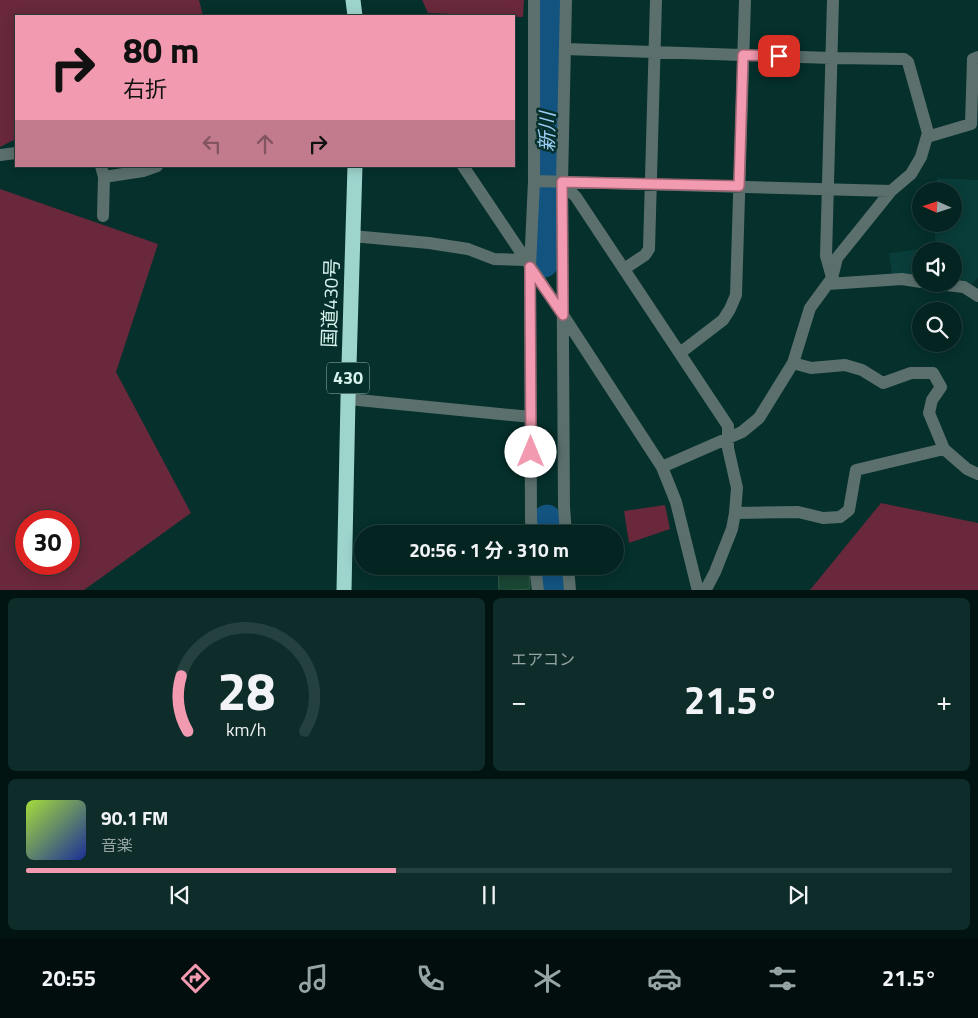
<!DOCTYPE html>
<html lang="ja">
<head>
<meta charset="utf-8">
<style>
	:root { --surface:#042421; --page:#0d2c2a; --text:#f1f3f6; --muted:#97a4a5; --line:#25413f; --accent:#f29aaf }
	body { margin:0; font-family:"Titillium Web","Noto Sans JP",sans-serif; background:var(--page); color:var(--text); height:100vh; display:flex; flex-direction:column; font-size:19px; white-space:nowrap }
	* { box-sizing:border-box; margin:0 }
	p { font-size:16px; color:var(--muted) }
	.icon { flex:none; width:28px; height:28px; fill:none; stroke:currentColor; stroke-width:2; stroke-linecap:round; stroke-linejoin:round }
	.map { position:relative; height:590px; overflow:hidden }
	.sheet { display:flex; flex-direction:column; gap:8px; padding:8px; background:#021412; flex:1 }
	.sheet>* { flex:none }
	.guide { position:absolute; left:15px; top:15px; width:500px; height:152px; border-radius:0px; box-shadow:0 2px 12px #0003,0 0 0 1px var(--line); background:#f29aaf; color:#111; overflow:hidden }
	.needle { width:32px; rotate:273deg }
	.controls { position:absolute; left:912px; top:182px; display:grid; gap:10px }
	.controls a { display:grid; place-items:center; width:50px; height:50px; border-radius:50%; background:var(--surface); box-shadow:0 2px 12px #0003,0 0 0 1px var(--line); font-size:25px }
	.speed { position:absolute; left:15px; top:510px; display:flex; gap:10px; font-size:25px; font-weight:700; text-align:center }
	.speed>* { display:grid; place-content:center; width:65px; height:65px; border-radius:50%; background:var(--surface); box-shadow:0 2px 12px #0003,0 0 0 1px var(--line); line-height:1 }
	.speed .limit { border:8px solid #d22; background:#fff; color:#111 }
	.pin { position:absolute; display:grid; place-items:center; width:42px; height:42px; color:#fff; margin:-21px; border-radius:10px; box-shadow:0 2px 8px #0006 }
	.me { position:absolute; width:55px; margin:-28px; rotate:0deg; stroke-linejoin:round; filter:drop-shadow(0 0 4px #0008) }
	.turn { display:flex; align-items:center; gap:18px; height:105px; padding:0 25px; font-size:22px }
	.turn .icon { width:65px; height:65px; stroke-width:2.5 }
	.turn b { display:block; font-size:35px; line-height:42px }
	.lanes { display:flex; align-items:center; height:48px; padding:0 25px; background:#0003; justify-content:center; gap:25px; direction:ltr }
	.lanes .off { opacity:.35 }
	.big { font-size:38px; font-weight:700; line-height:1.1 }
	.sheet .tile { flex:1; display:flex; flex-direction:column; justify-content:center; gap:8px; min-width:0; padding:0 18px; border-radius:8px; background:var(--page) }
	.sheet .dial { align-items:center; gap:0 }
	.dial svg { height:130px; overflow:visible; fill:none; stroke:var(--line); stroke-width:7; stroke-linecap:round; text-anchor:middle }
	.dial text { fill:var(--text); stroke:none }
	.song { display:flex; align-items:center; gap:15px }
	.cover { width:60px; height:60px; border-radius:8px; background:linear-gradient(135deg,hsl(80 70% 55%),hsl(230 70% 35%)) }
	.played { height:5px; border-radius:2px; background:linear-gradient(90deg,var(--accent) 40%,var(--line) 40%) }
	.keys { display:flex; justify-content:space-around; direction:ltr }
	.heat { display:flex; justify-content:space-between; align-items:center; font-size:28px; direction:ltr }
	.sheet .tiles { flex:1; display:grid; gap:8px; grid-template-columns:1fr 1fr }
	.tile:last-child { grid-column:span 2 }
	.trip { position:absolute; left:354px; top:525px; width:270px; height:50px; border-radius:25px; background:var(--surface); box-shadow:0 2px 12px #0003,0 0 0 1px var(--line); font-weight:700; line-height:50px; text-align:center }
	.dock { display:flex; height:80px; justify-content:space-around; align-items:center; background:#020e0d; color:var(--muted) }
	.dock .icon { width:35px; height:35px }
	.dock .active { color:var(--accent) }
	.dock b { font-size:22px; color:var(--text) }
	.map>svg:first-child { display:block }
	.built { fill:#093d39 }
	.green { fill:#69283b; fill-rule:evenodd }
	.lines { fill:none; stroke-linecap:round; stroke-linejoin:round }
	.river { stroke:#125380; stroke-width:29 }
	.building { fill:#1a4634; stroke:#315c4a }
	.street { stroke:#5b706d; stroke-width:12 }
	.highway { stroke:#9dd4cc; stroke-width:15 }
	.route-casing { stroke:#9d6472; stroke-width:12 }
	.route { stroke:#f29aaf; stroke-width:9 }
	.labels { text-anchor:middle; stroke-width:5; stroke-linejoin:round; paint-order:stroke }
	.shield { fill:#05302c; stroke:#98b7b3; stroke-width:1 }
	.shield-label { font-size:18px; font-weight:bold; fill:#d7f1ed }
	.street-label { font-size:19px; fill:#d7f1ed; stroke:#05302c }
	.water-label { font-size:20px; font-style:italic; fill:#9dcdf6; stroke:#05302c }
</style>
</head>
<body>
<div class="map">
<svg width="978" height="591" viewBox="0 0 978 591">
	<rect width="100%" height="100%" fill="#05302c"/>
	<path class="built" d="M937,178L978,180V278L972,284L962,280L954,279V251H921V276L892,275L889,253L936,247L934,224H954V191H936Z"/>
	<path class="green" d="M0,0H199L203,16H16V139L0,147Z
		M422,0H524L523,17L428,13Z
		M0,189L158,244L116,372L191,513L84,590H0ZM26,521H69V564H26Z
		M881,503L978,523V590H810Z
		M665,505L670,529L629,543L624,511Z"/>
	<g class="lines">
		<path class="river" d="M544,263L550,0
			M547,519L549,534
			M551,566L553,591"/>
	</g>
	<path class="building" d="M498,566H529L530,589L499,591Z"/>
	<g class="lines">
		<path class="street" d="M565,49L832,58L904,59L908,62L928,133L921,157L911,174L891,191L837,258L832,278L810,308L793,363L759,418L742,432L662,467
			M927,137L971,124L973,59L978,57
			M0,155L16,153
			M101,166L104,177L103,216
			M463,166L563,315L662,467L676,502L698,591
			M104,177L143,171L157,166
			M534,181L891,191
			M562,182L576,197L728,426V448L737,488L735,513L732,529L715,572L705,591
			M352,236L429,243L468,249L494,259L526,260
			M624,269L645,255L649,249L656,0
			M832,277L826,256L833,0
			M828,284L902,279L921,282
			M938,284L964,287L978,296
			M680,353L723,320L730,309L736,295L745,0
			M793,363L811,368L845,365L862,370L883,383L911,373H933L941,387L932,400L929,413L944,449L967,469L978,474
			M348,399L531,417
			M735,513L798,512L823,518L840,517L849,510L856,470L944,449
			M533,534L531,521L530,267L534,181V0
			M566,534L564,507L562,182L566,0
			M535,566L538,591
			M568,566L570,591"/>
		<path class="highway" d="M353,0L355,16
			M344,591L348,399L355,166"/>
	</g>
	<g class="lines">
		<defs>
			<path id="route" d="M531,452L530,267L563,315L562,182L739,186L743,55L779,56"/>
		</defs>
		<use href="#route" class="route-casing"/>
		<use href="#route" class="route"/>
	</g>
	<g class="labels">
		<rect class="shield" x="327" y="362.5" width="42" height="31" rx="4"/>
		<g class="shield-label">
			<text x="348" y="384">430</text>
		</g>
		<g class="street-label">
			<text transform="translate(330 303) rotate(-88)" y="7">国道430号</text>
		</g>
		<g class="water-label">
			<text transform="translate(547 132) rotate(-89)" y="7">新川</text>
		</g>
	</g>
</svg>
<div class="controls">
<a><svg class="needle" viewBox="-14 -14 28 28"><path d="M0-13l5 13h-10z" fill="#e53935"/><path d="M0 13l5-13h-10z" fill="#97a4a5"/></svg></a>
<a><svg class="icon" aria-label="sound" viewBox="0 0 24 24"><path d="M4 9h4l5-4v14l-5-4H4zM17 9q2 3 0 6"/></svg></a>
<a><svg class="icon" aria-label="search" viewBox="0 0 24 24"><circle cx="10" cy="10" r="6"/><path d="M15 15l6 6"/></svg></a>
</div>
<div class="speed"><div class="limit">30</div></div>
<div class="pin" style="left:779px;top:56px;background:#d93025"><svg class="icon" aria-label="arrive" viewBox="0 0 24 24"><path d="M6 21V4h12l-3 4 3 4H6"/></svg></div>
<svg class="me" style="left:531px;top:452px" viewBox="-20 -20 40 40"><circle r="19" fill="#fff"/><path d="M0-13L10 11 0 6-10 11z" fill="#f29aaf"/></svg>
<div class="trip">20:56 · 1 分 · 310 m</div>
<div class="guide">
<div class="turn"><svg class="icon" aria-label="right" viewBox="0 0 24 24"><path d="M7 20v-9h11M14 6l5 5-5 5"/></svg><div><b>80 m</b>右折</div></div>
<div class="lanes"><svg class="icon off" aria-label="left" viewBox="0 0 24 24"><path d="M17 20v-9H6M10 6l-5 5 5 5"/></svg><svg class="icon off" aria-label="ahead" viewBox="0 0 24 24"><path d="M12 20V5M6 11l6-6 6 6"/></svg><svg class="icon" aria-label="right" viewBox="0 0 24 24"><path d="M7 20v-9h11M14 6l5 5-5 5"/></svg></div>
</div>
</div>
<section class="sheet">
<div class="tiles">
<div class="tile dial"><svg viewBox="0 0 100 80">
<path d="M14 69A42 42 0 1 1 86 69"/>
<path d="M14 69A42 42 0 0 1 10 35" stroke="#f29aaf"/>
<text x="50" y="56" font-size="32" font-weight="700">28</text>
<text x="50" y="72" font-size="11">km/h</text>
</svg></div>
<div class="tile"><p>エアコン</p>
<div class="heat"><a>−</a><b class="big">21.5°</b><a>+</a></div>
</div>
<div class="tile">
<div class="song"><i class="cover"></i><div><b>90.1 FM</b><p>音楽</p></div></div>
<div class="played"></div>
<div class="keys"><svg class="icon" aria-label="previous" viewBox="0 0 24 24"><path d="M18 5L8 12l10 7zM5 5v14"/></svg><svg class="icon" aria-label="pause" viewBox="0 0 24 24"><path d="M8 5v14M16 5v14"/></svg><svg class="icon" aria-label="next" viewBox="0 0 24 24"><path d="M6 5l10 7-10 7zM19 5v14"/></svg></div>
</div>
</div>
</section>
<nav class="dock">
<b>20:55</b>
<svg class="icon active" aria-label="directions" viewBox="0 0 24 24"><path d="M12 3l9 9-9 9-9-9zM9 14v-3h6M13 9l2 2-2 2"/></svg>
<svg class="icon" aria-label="music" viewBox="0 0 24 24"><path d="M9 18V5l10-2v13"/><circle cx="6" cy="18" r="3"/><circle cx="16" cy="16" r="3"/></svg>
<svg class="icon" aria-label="phone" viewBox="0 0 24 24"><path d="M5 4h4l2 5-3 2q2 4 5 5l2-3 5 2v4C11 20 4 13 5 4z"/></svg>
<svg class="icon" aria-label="climate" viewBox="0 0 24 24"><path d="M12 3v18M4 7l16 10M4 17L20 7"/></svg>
<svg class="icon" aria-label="car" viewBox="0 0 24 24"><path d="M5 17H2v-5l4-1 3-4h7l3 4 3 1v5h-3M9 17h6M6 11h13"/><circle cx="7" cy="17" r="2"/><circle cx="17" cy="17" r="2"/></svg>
<svg class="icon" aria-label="filters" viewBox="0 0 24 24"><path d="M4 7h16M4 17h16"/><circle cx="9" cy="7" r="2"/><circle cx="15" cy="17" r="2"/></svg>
<b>21.5°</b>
</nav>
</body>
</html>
